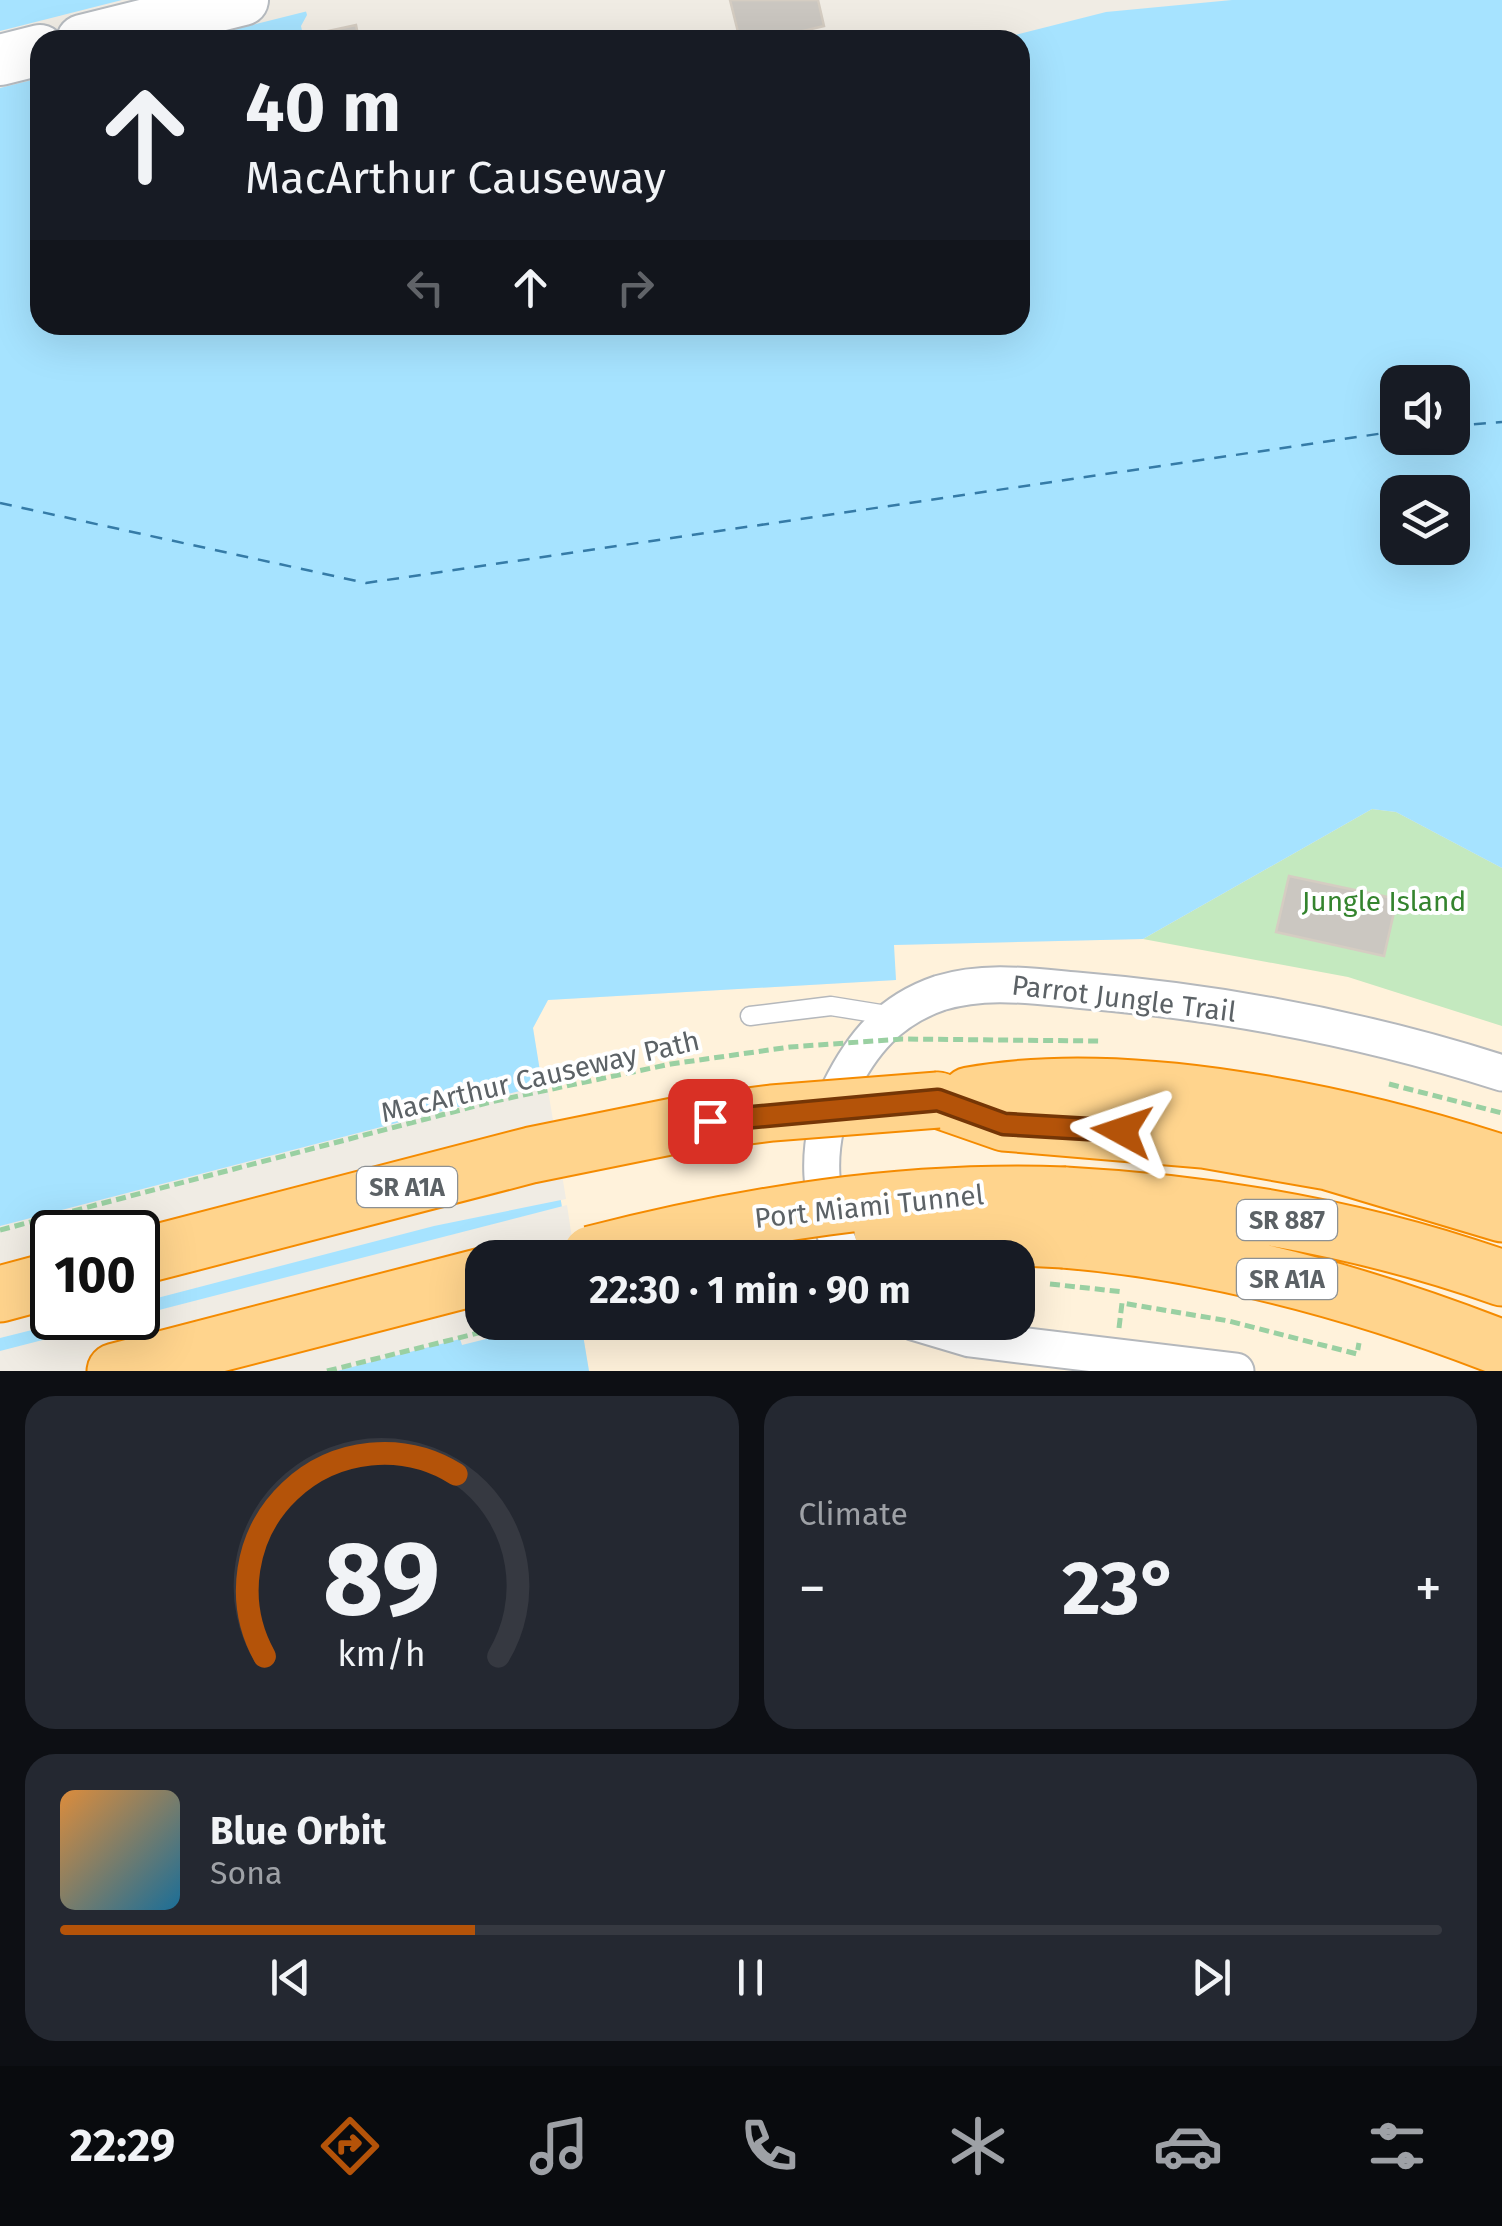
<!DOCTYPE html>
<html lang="en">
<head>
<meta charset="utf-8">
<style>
	:root { --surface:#171b24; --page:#242831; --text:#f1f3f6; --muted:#9ea1a6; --line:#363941; --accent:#b45309 }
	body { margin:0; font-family:"Fira Sans",sans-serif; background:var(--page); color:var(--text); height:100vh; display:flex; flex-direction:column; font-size:38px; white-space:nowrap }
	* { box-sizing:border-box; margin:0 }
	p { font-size:32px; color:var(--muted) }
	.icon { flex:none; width:55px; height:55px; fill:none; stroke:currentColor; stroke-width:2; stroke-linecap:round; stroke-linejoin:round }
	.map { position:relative; height:1371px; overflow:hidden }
	.sheet { display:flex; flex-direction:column; gap:25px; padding:25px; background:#0d0f14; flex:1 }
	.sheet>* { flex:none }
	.guide { position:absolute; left:30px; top:30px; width:1000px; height:305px; border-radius:30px; box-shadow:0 10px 40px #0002; background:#171b24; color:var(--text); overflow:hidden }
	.fabs { position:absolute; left:1380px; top:365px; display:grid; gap:20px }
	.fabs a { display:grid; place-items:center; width:90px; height:90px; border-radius:20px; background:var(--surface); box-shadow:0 10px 40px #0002; font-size:50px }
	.speed { position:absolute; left:30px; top:1210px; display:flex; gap:20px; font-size:50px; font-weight:700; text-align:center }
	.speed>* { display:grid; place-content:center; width:130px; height:130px; border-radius:50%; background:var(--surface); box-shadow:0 10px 40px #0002; line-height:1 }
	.speed .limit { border:5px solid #111; border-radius:15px; background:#fff; color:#111 }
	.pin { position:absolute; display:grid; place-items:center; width:85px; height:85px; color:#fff; margin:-42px; border-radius:20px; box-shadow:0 5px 15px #0006 }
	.me { position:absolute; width:110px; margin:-55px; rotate:275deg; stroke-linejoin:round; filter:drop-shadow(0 0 8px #0008) }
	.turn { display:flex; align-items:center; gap:35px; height:210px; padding:0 50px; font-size:45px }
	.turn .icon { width:130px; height:130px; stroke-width:2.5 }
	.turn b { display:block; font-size:70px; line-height:85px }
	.lanes { display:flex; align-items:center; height:95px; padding:0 50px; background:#0003; justify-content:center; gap:50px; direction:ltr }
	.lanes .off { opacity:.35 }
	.big { font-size:75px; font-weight:700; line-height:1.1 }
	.sheet .tile { flex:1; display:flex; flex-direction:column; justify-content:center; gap:15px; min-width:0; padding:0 35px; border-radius:30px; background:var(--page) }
	.sheet .dial { align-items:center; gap:0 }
	.dial svg { height:260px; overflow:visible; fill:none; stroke:var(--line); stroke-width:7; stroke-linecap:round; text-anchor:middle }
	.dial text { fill:var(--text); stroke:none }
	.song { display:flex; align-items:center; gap:30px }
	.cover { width:120px; height:120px; border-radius:15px; background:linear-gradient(135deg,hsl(30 70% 55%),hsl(200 70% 35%)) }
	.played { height:10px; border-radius:5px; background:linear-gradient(90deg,var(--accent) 30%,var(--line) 30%) }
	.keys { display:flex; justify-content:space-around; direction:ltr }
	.heat { display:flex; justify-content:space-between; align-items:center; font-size:55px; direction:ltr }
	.sheet .tiles { flex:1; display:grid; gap:25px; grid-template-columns:1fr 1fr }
	.tile:last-child { grid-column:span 2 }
	.trip { position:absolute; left:465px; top:1240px; width:570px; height:100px; border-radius:30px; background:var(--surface); box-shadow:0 10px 40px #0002; font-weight:700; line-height:100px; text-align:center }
	.menu { display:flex; height:160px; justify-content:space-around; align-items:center; background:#090b0e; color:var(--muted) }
	.menu .icon { width:70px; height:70px }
	.menu .on { color:var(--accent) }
	.menu b { font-size:45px; color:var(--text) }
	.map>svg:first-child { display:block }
	.commercial { fill:#fff2db }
	.green { fill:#c4e9bf }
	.water { fill:#a6e3ff; fill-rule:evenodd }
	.pier { fill:#f0ece4 }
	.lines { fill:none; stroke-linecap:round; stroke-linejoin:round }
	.ferry { stroke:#357ba7; stroke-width:2.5; stroke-dasharray:12 10; stroke-linecap:butt }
	.building { fill:#cbc7c1; stroke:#d5cdc2; stroke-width:2.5 }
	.lane-casing { stroke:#b5b8bc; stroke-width:21 }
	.street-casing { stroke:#b5b8bc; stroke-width:39 }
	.secondary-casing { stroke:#b6bbc0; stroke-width:54 }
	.highway-casing { stroke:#f58b00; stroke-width:59 }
	.path { stroke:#9ad0a2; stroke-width:5; stroke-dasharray:10 5; stroke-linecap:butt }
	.lane { stroke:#fff; stroke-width:18 }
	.street { stroke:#fff; stroke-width:35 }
	.secondary { stroke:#fff; stroke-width:50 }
	.highway { stroke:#ffd48d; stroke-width:55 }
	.highway-bridge-casing { stroke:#f58b00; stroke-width:59; stroke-linecap:butt }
	.path-bridge { stroke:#9ad0a2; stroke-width:5; stroke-dasharray:10 5; stroke-linecap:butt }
	.highway-bridge { stroke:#ffd48d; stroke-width:55 }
	.route-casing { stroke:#753606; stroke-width:25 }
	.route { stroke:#b45309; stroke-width:18 }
	.labels { text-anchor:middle; stroke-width:8; stroke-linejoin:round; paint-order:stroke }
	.shield { fill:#fff; stroke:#8d9194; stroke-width:2.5 }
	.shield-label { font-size:25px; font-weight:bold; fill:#5c6266 }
	.park-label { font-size:28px; fill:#34842e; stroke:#fff }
	.street-label { font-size:28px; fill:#5c6266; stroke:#fff }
</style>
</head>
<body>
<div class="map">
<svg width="1502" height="1371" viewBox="0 0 1502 1371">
	<rect width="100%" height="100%" fill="#f0ece4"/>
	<path class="commercial" d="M1372,809L1502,868V1371H589L581,1323L1018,1322V1258L570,1257L533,1028L548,1000L896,980L893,945L1143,939Z"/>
	<path class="green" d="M1372,809L1396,812L1502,868V1026L1348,977L1143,939Z"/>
	<path class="water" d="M0,0H303L307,15L301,26L304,40H40V325H1020V40H995L1106,12L1232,0H1502V868L1396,812L1372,809L1143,939L894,945L896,980L548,1000L533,1028L570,1257L482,1258V1322L581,1323L589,1371H0ZM1398,382H1452V438H1398ZM1398,492H1452V548H1398ZM52,1232H138V1318H52Z"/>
	<path class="pier" d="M122,0H305L308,11L193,40H40V78L0,88V31Z
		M547,1084L566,1199L434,1226L138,1303V1232H52V1318H80L0,1338V1226Z
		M567,1205L575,1258H482V1322L550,1323L462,1345L460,1339L337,1371H0V1351Z"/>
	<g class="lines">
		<path class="ferry" d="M1452,426L1502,422
			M0,503L366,583L1398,431"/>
	</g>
	<path class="building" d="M730,0H818L824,26L765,40H740Z
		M356,25L359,40H320L319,33Z
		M1289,876L1397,899L1384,956L1276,932Z"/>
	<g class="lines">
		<defs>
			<path id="lane" d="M750,1016L831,1006L893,1016"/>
			<path id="street" d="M846,1258C817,1204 813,1145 839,1090C862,1043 890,1010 940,993C985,979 1031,986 1076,990C1220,1002 1365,1029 1502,1073
				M913,1322L970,1339L1236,1371"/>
			<path id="secondary" d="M82,40L243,0
				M0,60L40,50"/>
			<path id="highway" d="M969,1095C1128,1066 1349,1113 1502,1163
				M938,1100L1004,1123L1203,1140L1328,1162L1502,1214
				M1065,1195C1215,1203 1361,1228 1502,1278
				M1064,1240C1214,1253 1362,1293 1502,1348
				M138,1257L531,1155L679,1125
				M0,1294L52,1280
				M115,1371L482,1276"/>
		</defs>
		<use href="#lane" class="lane-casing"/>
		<use href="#street" class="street-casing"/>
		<use href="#secondary" class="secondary-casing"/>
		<use href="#highway" class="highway-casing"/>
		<path class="path" d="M1389,1084L1502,1113
			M1050,1284L1124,1292
			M1119,1328L1122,1303L1229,1321L1357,1354L1359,1343
			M327,1371L522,1322"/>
		<use href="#lane" class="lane"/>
		<use href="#street" class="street"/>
		<use href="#secondary" class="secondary"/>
		<use href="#highway" class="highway"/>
		<defs>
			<path id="highway-bridge" d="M679,1125L772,1113L938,1100
				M882,1231L1064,1240
				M591,1254C747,1214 904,1189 1065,1195"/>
		</defs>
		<use href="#highway-bridge" class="highway-bridge-casing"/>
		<path class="path-bridge" d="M0,1230L495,1101L671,1064L790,1047L902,1039L1099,1041"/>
		<use href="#highway-bridge" class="highway-bridge"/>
	</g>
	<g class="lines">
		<defs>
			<path id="route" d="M710,1121L938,1100L1004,1124L1122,1131"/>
		</defs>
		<use href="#route" class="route-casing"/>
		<use href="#route" class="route"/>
	</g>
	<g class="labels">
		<g class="shield">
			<rect x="357" y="1167" width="100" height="40" rx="8"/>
			<rect x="1237" y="1200" width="100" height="40" rx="8"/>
			<rect x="1237" y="1259" width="100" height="40" rx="8"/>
		</g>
		<g class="shield-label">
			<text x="407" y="1196">SR A1A</text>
			<text x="1287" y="1229">SR 887</text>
			<text x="1287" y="1288">SR A1A</text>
		</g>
		<g class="park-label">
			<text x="1384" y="911">Jungle Island</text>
		</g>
		<g class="street-label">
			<text transform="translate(1124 998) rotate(7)" y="10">Parrot Jungle Trail</text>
			<text transform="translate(540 1076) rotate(-13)" y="10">MacArthur Causeway Path</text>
			<text transform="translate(869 1206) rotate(-6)" y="10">Port Miami Tunnel</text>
		</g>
	</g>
</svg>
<div class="fabs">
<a><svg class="icon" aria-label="sound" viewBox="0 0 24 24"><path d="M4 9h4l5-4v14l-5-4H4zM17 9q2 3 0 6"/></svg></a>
<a><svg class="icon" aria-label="layers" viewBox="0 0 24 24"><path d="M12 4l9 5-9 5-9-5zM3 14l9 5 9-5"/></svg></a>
</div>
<div class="speed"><div class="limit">100</div></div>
<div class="pin" style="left:710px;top:1121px;background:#d93025"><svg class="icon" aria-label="arrive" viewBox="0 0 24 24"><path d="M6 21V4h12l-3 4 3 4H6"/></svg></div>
<svg class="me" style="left:1122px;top:1131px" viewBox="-20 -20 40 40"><path d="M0-17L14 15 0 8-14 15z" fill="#b45309" stroke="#fff" stroke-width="4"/></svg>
<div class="trip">22:30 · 1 min · 90 m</div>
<div class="guide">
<div class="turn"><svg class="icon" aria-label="ahead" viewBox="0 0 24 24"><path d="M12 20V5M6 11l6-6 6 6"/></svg><div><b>40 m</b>MacArthur Causeway</div></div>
<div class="lanes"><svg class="icon off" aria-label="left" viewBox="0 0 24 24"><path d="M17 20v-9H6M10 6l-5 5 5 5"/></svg><svg class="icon" aria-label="ahead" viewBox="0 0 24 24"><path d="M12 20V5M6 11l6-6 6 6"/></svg><svg class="icon off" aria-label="right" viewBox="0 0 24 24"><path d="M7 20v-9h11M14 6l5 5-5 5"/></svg></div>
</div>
</div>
<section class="sheet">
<div class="tiles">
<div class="tile dial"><svg viewBox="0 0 100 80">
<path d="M14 69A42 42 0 1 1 86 69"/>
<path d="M14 69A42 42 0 0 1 73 13" stroke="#b45309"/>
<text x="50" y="56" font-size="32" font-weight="700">89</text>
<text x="50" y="72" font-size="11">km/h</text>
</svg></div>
<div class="tile"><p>Climate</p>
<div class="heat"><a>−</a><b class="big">23°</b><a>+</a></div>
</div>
<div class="tile">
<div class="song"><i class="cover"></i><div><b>Blue Orbit</b><p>Sona</p></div></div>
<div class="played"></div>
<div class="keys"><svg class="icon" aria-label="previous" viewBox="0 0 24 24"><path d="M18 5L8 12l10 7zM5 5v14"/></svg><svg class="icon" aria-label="pause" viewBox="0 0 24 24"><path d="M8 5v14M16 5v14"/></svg><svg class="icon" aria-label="next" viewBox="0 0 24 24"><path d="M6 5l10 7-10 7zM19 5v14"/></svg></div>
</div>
</div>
</section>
<nav class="menu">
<b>22:29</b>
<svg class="icon on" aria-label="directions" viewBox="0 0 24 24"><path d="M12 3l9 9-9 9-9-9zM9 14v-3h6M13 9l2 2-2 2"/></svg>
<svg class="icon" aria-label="music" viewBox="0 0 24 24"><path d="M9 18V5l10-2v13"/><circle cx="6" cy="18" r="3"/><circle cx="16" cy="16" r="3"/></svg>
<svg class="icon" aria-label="phone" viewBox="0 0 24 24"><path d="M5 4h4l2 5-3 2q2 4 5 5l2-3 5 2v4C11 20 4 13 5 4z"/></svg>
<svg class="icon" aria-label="climate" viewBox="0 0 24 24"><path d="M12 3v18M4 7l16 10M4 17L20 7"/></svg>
<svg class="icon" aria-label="car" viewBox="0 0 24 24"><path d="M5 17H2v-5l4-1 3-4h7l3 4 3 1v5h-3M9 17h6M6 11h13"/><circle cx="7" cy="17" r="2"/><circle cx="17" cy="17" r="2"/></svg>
<svg class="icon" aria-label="filters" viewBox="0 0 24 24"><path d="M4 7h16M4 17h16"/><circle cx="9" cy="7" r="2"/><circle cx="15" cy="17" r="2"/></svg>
</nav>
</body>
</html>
